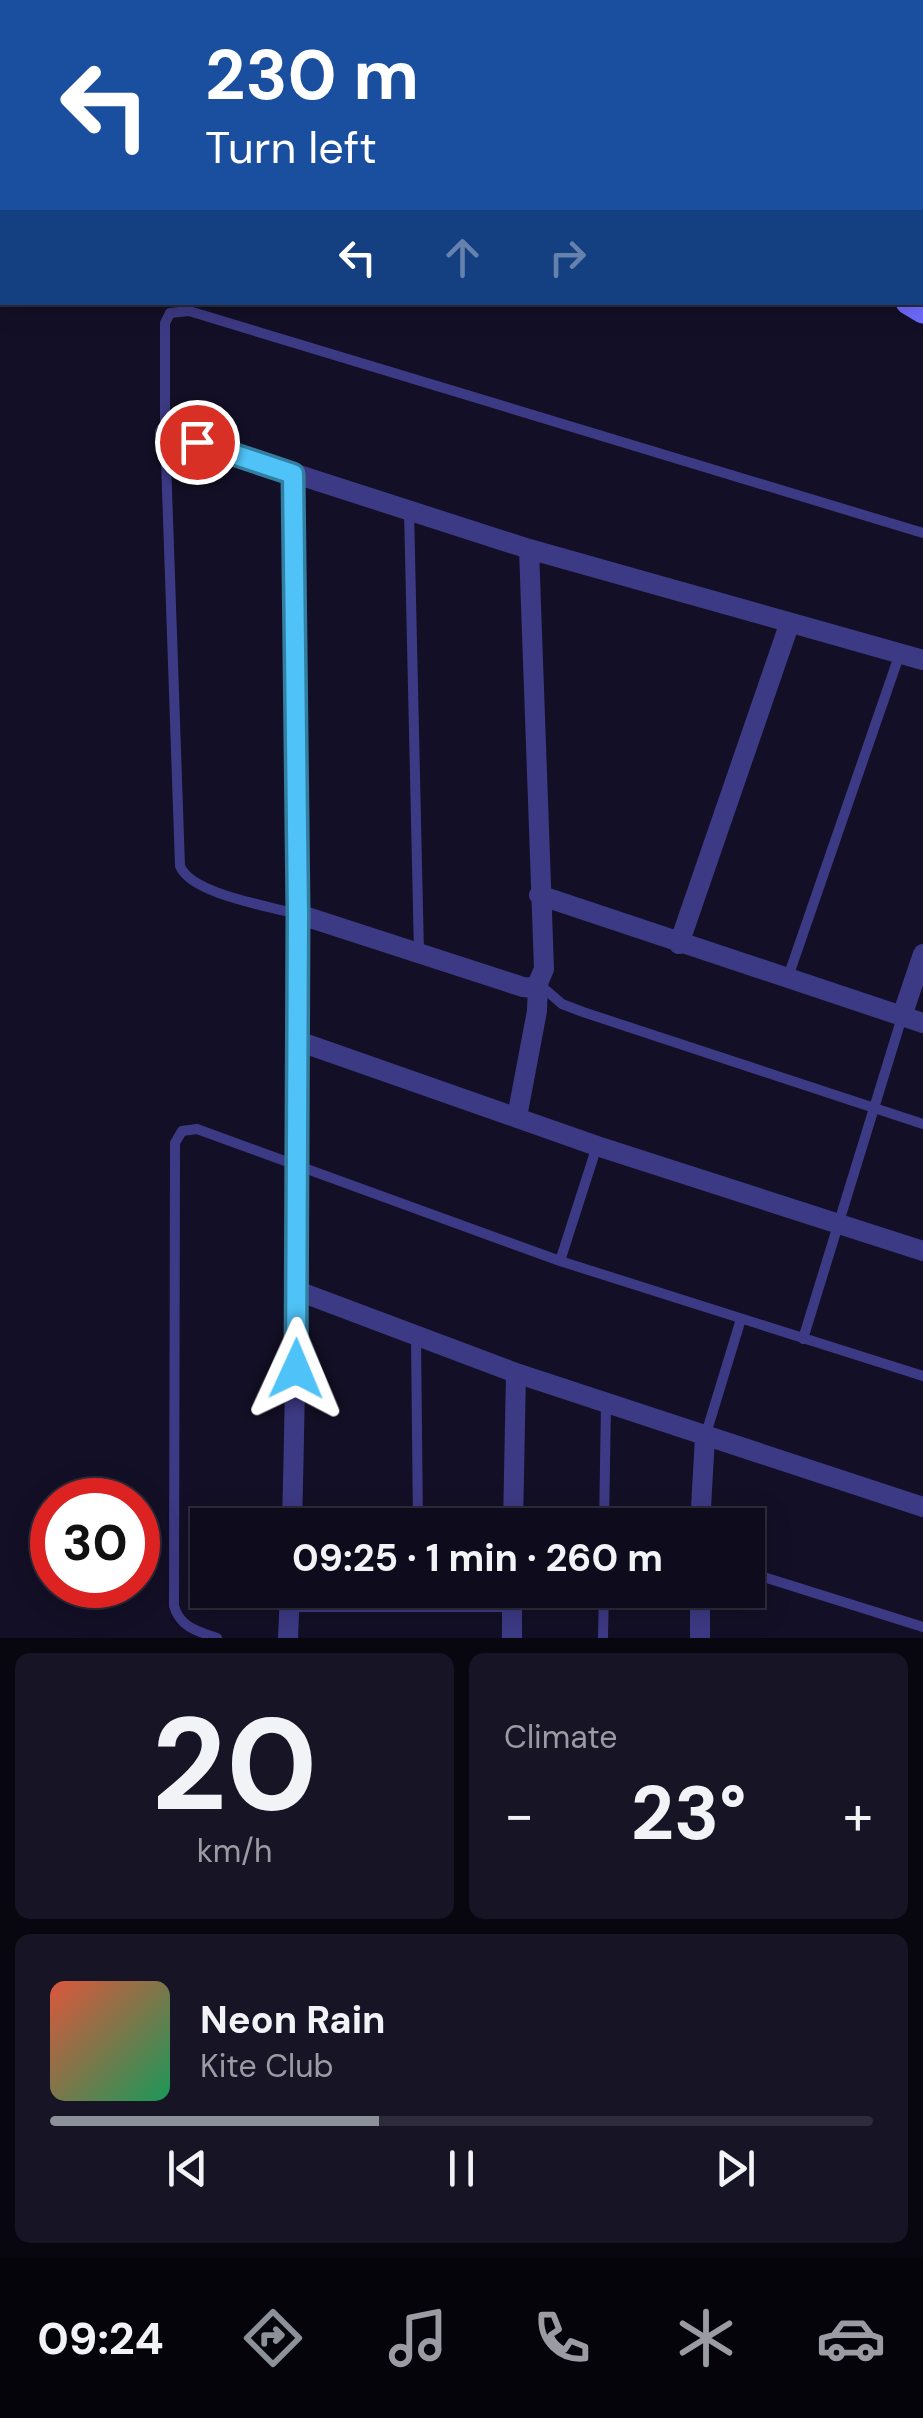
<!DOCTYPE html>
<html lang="en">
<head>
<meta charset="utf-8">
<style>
	:root { --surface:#0e0b1c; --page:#171425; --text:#f1f3f6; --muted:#9b9ba3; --line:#2e2b3b; --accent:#8c9099 }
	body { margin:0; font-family:"DM Sans",sans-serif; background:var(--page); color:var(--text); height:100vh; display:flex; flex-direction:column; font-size:38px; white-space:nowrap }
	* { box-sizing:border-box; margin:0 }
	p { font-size:32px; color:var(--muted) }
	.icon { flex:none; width:55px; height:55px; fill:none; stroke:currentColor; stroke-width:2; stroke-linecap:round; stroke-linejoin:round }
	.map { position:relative; height:1638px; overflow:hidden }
	.drawer { display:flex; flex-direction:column; gap:15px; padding:15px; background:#08060f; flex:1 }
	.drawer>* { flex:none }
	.guide { position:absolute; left:0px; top:0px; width:925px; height:305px; box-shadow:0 5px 25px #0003,0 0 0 2px var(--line); background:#1a4fa0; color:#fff; overflow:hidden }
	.speed { position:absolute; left:30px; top:1478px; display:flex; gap:20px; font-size:50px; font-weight:700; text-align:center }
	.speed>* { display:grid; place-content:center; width:130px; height:130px; border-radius:50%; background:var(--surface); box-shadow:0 5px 25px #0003,0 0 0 2px var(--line); line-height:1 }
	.speed .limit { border:15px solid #d22; background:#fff; color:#111 }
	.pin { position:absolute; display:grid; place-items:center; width:85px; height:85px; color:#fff; margin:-42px; border:5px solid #fff; border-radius:50%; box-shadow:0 2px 10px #0007 }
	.me { position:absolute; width:110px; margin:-55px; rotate:1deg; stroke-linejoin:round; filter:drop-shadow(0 0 8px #0008) }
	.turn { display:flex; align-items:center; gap:35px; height:210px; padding:0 40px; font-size:45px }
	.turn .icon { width:130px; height:130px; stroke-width:2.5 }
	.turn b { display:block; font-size:70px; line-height:85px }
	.lanes { display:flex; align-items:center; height:95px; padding:0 40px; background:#0003; justify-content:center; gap:50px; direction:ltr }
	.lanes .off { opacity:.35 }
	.big { font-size:75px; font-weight:700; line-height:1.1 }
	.drawer .widget { flex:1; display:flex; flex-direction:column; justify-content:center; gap:15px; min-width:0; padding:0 35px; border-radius:15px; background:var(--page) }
	.drawer .dial { align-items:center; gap:0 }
	.dial b { font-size:130px; line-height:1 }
	.song { display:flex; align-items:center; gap:30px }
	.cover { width:120px; height:120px; border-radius:15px; background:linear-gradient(135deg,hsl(10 70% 55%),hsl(150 70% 35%)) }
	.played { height:10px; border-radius:5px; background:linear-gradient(90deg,var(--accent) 40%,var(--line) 40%) }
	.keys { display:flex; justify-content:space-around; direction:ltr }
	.heat { display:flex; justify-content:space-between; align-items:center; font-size:55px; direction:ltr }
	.drawer .tiles { flex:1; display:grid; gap:15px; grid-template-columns:1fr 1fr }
	.widget:last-child { grid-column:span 2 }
	.trip { position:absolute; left:190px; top:1508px; width:575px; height:100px; border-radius:0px; background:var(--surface); box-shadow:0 5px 25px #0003,0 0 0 2px var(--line); font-weight:700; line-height:100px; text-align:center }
	.tab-bar { display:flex; height:160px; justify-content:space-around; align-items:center; background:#06040b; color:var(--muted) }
	.tab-bar .icon { width:70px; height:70px }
	.tab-bar .selected { color:var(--accent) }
	.tab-bar b { font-size:45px; color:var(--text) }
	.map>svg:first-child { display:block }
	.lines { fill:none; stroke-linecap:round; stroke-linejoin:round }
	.lane { stroke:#3d3a85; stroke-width:10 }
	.street { stroke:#3d3a85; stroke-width:20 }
	.secondary { stroke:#6f6bff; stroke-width:25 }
	.route-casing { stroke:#337fa1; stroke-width:25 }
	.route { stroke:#4fc3f7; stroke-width:18 }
</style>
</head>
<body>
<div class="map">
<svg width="923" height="1638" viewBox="0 0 923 1638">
	<rect width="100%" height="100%" fill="#130f26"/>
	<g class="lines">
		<path class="lane" d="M409,510L419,953
			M297,914C269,906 191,894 180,866L165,432V323L170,313L189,311L923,533
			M788,977L899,656
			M540,985L562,1004L583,1012L923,1124
			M560,1261L597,1146
			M416,1337L418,1525
			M803,1339L902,1017
			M705,1437L741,1319
			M604,1525L606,1404
			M748,1572L923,1627
			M217,1638C197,1631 180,1627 174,1606L175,1143L182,1131L197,1129L560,1261L923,1376
			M603,1638L604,1590"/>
		<path class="street" d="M165,432L529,549L923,660
			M539,895L923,1023
			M298,914L523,987L532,988L538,983L544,969L529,549
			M679,944L789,625
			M902,1016L923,954
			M298,1041L597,1146L923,1251
			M517,1117L537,1011L538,983
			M298,1291L516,1373L923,1507
			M292,1525C301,1175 298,824 293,474
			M513,1525L516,1373
			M700,1525L705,1437
			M700,1590V1638
			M290,1602H512
			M288,1638L290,1592
			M512,1638V1592"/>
		<path class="secondary" d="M0,20L2,21
			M908,302L923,311"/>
	</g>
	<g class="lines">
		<defs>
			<path id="route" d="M197,442L293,474L298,914L296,1369"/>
		</defs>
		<use href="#route" class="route-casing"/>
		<use href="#route" class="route"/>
	</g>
</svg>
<div class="speed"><div class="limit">30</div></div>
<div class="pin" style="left:197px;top:442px;background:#d93025"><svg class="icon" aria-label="arrive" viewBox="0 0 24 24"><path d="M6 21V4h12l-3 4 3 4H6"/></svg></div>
<svg class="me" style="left:296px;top:1369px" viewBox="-20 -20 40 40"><path d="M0-17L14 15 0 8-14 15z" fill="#4fc3f7" stroke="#fff" stroke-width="4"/></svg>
<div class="trip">09:25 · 1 min · 260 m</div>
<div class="guide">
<div class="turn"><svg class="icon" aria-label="left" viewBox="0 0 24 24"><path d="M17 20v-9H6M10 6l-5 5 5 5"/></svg><div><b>230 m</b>Turn left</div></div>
<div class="lanes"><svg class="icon" aria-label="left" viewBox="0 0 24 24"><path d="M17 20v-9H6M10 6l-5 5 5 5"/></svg><svg class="icon off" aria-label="ahead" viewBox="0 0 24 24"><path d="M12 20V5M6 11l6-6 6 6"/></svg><svg class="icon off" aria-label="right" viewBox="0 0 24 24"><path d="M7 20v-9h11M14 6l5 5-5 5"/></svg></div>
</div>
</div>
<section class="drawer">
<div class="tiles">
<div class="widget dial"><b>20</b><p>km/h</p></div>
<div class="widget"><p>Climate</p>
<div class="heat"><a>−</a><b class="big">23°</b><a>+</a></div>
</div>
<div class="widget">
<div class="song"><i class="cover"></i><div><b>Neon Rain</b><p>Kite Club</p></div></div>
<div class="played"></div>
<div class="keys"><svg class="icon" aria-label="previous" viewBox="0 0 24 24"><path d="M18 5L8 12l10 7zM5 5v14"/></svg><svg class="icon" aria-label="pause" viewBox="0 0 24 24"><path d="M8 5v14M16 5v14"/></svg><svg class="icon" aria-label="next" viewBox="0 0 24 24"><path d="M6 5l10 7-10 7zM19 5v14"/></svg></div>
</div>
</div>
</section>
<nav class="tab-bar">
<b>09:24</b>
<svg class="icon selected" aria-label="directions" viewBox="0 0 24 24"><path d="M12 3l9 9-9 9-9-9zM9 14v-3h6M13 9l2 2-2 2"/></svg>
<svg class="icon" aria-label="music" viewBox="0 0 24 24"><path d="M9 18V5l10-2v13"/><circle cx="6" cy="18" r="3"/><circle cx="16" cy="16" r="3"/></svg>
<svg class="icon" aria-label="phone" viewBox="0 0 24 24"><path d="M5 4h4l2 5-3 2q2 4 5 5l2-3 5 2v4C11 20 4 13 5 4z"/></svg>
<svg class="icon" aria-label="climate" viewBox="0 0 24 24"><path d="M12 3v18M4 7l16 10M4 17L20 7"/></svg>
<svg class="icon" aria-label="car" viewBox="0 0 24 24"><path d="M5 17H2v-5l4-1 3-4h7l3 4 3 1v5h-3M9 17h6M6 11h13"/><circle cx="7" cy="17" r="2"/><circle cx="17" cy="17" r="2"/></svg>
</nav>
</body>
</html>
